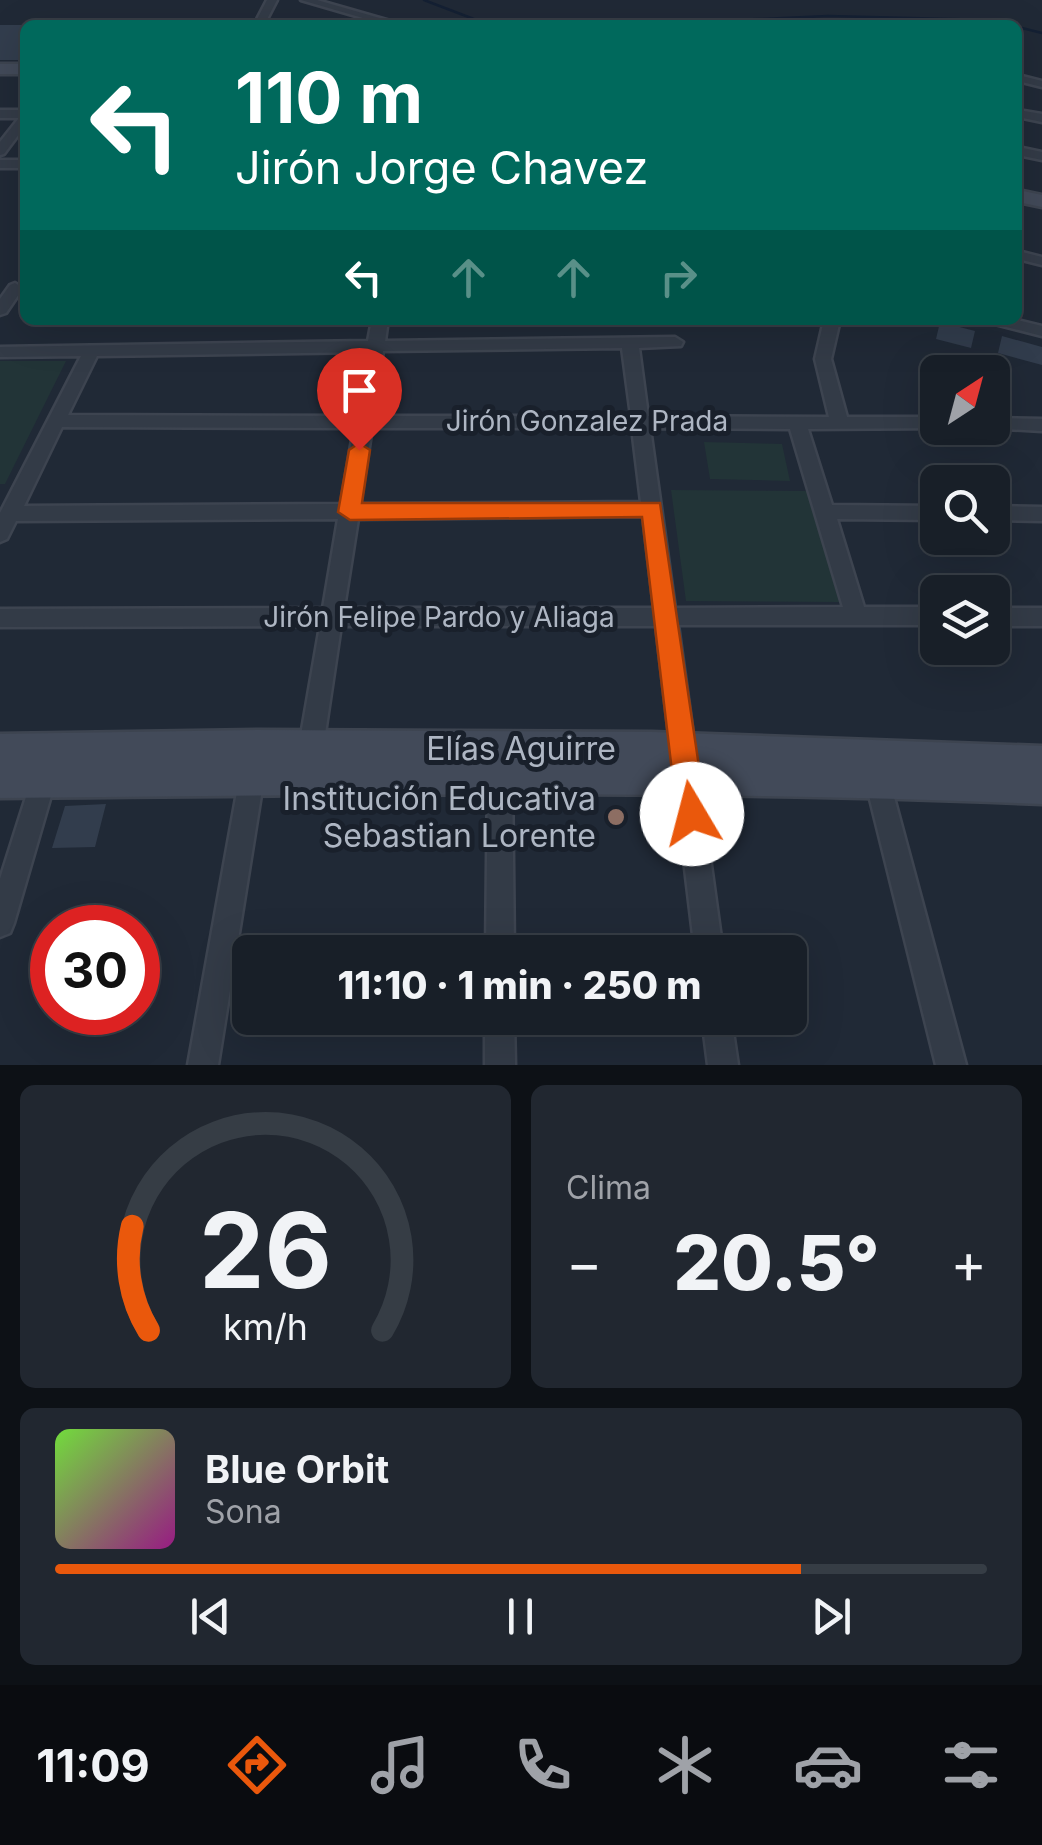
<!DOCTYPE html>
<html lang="es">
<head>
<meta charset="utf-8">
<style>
	:root { --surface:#181f28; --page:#212730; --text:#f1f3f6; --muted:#9fa2a8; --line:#363d45; --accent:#ea580c }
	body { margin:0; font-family:Inter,sans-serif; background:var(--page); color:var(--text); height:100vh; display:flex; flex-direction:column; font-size:38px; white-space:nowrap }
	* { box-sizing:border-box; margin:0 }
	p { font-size:32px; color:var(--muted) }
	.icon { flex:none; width:55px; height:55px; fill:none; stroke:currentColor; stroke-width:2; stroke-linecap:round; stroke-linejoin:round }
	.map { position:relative; height:1065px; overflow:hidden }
	.sheet { display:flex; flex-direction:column; gap:20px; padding:20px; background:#0d1116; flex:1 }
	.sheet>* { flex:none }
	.guide { position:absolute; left:20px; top:20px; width:1002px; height:305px; border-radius:15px; box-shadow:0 10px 40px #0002,0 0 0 2px var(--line); background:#00695c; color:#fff; overflow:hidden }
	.needle { width:65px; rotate:36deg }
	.fabs { position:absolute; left:920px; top:355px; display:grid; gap:20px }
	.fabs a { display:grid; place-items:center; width:90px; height:90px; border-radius:15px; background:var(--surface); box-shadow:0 10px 40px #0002,0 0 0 2px var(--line); font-size:50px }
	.speed { position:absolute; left:30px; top:905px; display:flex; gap:20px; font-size:50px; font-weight:700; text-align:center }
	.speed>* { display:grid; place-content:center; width:130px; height:130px; border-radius:50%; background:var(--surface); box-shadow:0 10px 40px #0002,0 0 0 2px var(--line); line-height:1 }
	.speed .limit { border:15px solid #d22; background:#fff; color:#111 }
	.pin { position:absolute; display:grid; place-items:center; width:85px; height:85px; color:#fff; margin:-102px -42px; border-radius:50% 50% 50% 0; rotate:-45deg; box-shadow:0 0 10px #0007 }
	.pin .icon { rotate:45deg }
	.me { position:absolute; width:110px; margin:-55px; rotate:352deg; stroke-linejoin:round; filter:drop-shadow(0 0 8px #0008) }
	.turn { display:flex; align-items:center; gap:35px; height:210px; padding:0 50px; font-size:45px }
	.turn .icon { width:130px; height:130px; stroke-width:2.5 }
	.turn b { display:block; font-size:70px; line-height:85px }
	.lanes { display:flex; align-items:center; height:95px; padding:0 50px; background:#0003; justify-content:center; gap:50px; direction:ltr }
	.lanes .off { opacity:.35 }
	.big { font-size:75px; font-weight:800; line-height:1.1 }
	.sheet .card { flex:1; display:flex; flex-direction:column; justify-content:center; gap:15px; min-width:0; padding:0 35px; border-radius:15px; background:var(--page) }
	.sheet .dial { align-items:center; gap:0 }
	.dial svg { height:260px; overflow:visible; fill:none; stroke:var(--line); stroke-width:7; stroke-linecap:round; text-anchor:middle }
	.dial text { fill:var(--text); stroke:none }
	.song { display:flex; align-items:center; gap:30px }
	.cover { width:120px; height:120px; border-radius:15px; background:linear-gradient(135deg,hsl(100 70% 55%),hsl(310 70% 35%)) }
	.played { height:10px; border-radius:5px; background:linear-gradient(90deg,var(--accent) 80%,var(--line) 80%) }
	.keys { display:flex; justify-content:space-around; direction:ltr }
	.heat { display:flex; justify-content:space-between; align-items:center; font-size:55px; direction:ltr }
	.sheet .tiles { flex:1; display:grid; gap:20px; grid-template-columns:1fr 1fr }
	.card:last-child { grid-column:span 2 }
	.trip { position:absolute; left:232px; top:935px; width:575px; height:100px; border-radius:15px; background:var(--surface); box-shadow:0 10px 40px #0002,0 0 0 2px var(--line); font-weight:800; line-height:100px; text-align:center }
	.dock { display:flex; height:160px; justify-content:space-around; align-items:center; background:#0a0c10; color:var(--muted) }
	.dock .icon { width:70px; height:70px }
	.dock .current { color:var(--accent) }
	.dock b { font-size:45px; color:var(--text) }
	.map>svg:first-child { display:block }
	.green { fill:#223437 }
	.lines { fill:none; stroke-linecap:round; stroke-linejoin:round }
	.stream { stroke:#142033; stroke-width:2.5 }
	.building { fill:#323d4d }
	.street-casing { stroke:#3d4450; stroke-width:5 }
	.secondary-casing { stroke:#3d4450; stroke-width:5 }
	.street { fill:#333b47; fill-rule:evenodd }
	.secondary { fill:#424a59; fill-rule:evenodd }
	.route { fill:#ea580c; stroke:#983908; stroke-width:2.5 }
	.education-dot { fill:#8d6e63; stroke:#19202b; stroke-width:4 }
	.labels { text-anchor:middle; stroke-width:10; stroke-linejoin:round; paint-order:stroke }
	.street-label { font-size:28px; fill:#aeb6c3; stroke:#19202b }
	.near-street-label { font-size:32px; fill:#aeb6c3; stroke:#19202b }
	.near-poi-label { font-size:32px; fill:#aeb6c3; stroke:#19202b; text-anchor:end }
</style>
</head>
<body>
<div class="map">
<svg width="1042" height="1065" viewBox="0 0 1042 1065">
	<rect width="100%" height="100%" fill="#202936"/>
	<path class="green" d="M0,361H66L5,484H0Z
		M704,442L782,444L790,481L710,479Z
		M671,490L808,491L839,602L686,601Z"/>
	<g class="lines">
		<path class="stream" d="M424,0L479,21L646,24L828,16L992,20L1011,25
			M1018,27L1042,33"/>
	</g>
	<path class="building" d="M0,25H25V60H0Z
		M940,322L975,331L971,348L936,339Z
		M1002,336L1042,347V365L998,353Z
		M106,804L95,847L52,848L65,806Z"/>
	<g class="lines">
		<defs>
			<path id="street" d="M267,0H277L264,25H254Z
				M301,0H317L404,25H387Z
				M1018,75L1042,81V87L1018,81Z
				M0,110H25V126L4,154L0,155V142L19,118H0Z
				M1018,110L1042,114V122L1018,117Z
				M1018,147L1042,152V160L1018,155Z
				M0,160H25V168H0Z
				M1018,251L1042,257V265L1018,259Z
				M15,283L23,288L6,313L0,315V299L10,285Z
				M372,320H388L385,341L675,337L683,342L681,346L639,348L648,416L829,417L815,359L824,320H840L831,359L847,417H938V428H944L808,429L832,505L938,506V520L837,519L864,607H938V625H678L723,952H695L656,626H341L323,747L320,755L311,758L302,755L299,747L320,626L0,627V609L323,608L338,519L16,521L7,539L0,542V513L81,356L0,357V347L368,341ZM622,348L631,416H373L383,351ZM367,352L356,416L68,415L97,356ZM62,427L354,428L341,504L24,506ZM372,428H632L641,502L360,504ZM650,428L790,429L843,607L675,608ZM643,516L654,608H344L358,519Z
				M989,320H1017L1042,326V336L991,323Z
				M992,418L1042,419V431L986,428H992Z
				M992,506L1042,507V521L992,520Z
				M992,608H1042V626H992Z
				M253,758L262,762L265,770L218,1065H188L241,770L244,762Z
				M500,759L509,763L512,771L514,952H486L488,771L491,763Z
				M45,763L54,767L57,775L14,923L10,933L0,937V879L33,775L36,767Z
				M876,763L885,767L888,775L966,1065H936L864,775L867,767Z
				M485,1018H514L515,1065H485Z
				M702,1018H731L738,1065H708Z"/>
			<path id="secondary" d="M0,64H25V74H0Z
				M1018,190L1042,195V207L1018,202Z
				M260,730L652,732L1042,746V804C695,789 347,795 0,798V734Z"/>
		</defs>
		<use href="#street" class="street-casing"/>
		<use href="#secondary" class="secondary-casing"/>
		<use href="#street" class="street"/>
		<use href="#secondary" class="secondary"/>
	</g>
	<path class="route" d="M359,443L370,450L362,503H660L706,814L702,824L692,828L681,824L677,814L642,517L350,520L338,512L349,450Z"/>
	<circle class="education-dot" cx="616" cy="817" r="10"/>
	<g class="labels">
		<g class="street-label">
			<text x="587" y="431">Jirón Gonzalez Prada</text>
			<text x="439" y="627">Jirón Felipe Pardo y Aliaga</text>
		</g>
		<g class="near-street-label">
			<text x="521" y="760">Elías Aguirre</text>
		</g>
		<g class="near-poi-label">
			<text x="596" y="810">Institución Educativa<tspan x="596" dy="37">Sebastian Lorente</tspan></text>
		</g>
	</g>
</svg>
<div class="fabs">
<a><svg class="needle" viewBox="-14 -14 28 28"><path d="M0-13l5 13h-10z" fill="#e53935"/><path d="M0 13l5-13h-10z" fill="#9fa2a8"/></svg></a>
<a><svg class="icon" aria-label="search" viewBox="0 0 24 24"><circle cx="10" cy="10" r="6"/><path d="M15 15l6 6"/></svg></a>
<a><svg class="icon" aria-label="layers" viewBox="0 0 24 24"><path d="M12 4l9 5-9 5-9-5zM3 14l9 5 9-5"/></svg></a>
</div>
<div class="speed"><div class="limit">30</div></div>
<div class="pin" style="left:359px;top:450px;background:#d93025"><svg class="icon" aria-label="arrive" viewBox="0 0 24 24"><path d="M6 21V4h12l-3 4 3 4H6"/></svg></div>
<svg class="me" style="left:692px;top:814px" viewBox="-20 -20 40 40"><circle r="19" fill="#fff"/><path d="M0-13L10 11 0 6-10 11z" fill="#ea580c"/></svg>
<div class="trip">11:10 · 1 min · 250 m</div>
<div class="guide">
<div class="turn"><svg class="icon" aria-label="left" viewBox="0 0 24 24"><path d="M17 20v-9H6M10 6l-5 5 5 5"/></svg><div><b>110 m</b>Jirón Jorge Chavez</div></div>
<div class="lanes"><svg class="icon" aria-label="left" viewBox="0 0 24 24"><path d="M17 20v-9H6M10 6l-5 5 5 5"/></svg><svg class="icon off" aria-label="ahead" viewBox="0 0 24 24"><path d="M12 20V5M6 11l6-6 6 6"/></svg><svg class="icon off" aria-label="ahead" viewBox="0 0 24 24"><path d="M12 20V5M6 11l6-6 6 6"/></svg><svg class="icon off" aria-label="right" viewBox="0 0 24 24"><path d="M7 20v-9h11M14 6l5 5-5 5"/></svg></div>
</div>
</div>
<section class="sheet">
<div class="tiles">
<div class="card dial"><svg viewBox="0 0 100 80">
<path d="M14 69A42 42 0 1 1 86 69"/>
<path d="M14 69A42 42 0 0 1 9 37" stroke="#ea580c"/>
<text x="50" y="56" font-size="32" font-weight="700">26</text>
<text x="50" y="72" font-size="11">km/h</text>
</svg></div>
<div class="card"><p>Clima</p>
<div class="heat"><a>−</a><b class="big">20.5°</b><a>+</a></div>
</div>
<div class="card">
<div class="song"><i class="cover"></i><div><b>Blue Orbit</b><p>Sona</p></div></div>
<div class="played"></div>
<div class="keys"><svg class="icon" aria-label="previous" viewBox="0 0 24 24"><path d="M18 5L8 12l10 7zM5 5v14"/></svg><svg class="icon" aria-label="pause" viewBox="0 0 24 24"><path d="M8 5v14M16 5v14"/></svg><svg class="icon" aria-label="next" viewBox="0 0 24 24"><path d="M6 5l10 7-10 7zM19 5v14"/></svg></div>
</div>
</div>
</section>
<nav class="dock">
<b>11:09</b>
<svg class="icon current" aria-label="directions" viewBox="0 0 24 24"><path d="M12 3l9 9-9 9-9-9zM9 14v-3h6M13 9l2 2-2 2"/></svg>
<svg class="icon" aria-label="music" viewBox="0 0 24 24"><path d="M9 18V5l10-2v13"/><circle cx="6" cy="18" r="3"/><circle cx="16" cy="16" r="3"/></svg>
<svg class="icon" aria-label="phone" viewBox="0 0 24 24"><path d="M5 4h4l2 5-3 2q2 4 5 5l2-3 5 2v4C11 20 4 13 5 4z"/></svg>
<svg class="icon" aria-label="climate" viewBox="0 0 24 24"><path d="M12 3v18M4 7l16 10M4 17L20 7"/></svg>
<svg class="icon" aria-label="car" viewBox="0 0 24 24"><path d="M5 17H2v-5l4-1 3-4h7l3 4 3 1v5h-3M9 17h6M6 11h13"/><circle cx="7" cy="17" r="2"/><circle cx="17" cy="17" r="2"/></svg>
<svg class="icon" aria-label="filters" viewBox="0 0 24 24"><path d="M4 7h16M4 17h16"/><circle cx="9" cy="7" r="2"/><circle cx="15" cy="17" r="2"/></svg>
</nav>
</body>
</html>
